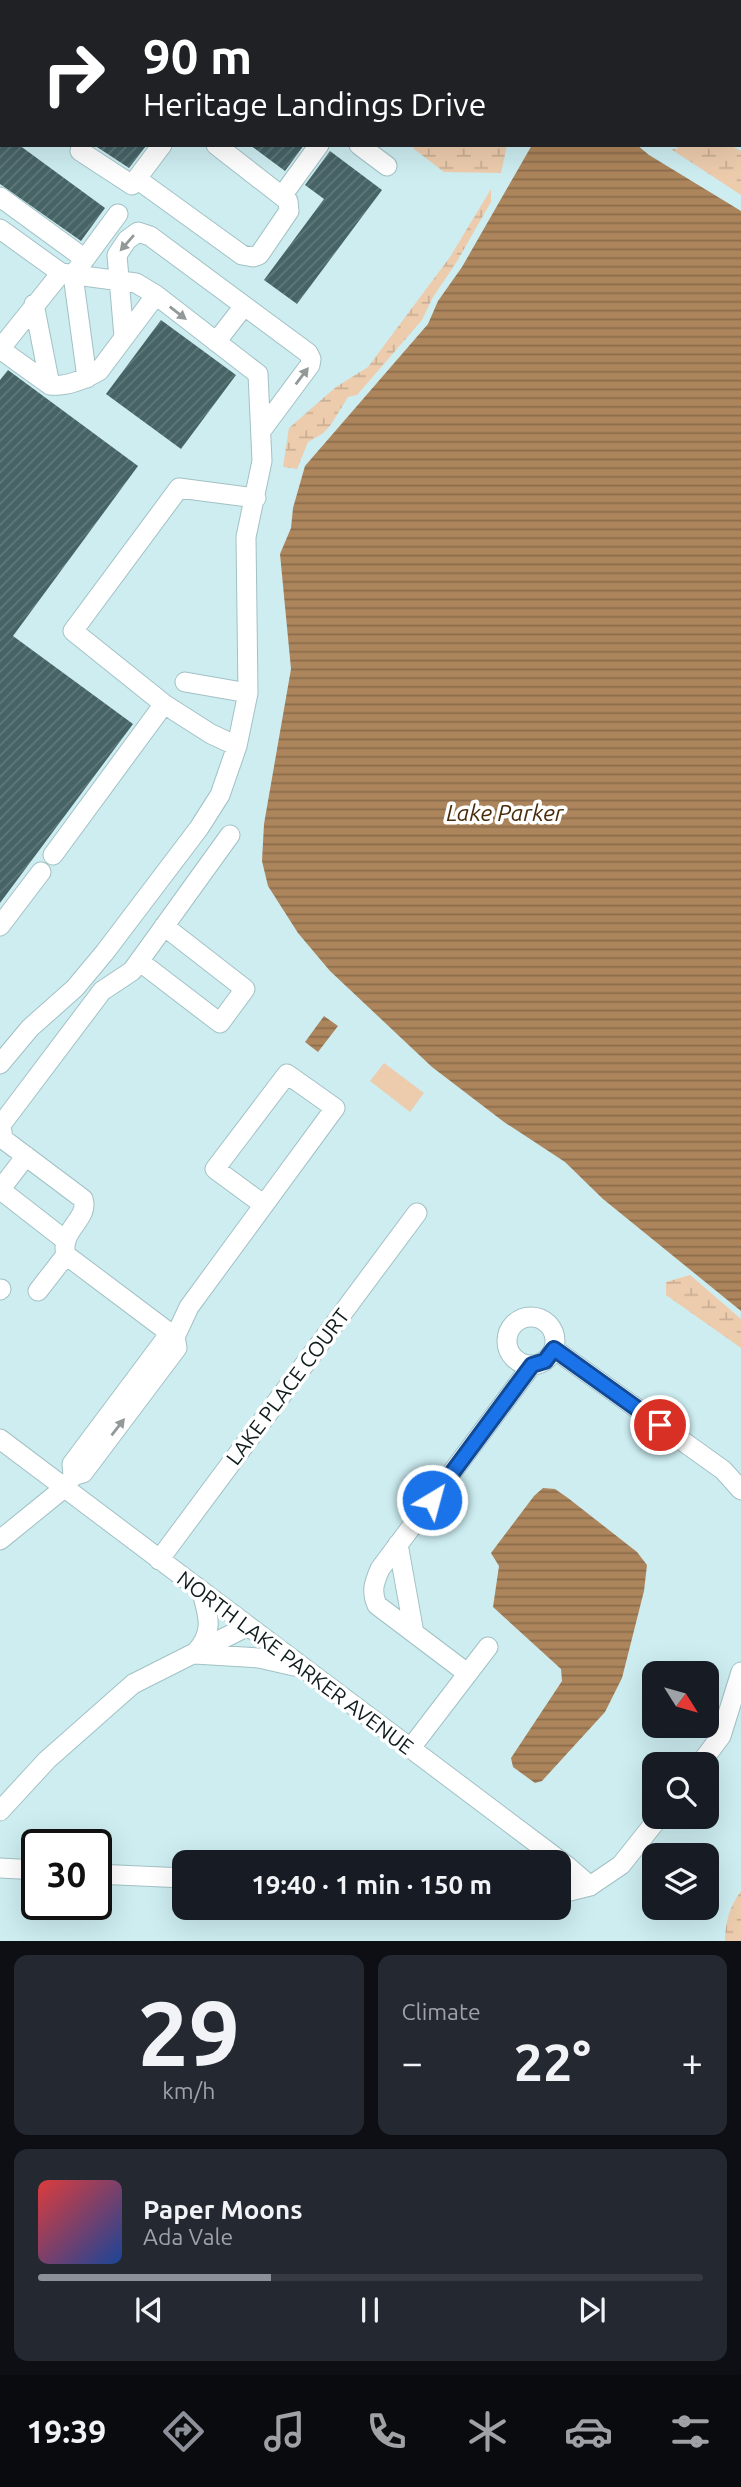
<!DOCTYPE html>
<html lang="en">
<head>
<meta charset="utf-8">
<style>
	:root { --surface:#171b24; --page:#242831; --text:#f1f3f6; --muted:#9ea1a6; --line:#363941; --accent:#8c9099 }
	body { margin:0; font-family:Ubuntu,sans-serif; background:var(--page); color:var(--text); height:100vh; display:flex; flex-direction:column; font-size:26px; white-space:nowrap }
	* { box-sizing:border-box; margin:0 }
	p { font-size:23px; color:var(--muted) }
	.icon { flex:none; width:38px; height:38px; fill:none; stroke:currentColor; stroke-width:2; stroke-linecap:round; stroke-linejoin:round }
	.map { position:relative; height:1941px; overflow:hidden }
	.drawer { display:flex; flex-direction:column; gap:14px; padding:14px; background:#0d0f14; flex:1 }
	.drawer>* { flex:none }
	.hud { position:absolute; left:0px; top:0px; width:742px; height:147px; box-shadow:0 7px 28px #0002; background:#202124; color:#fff; overflow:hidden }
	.needle { width:46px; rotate:127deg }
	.tools { position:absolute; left:642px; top:1661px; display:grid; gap:14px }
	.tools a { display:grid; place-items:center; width:77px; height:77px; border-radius:14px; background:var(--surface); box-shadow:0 7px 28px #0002; font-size:35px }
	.speed { position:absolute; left:21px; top:1829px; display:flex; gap:14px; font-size:35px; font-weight:700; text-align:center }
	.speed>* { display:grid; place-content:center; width:91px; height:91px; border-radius:50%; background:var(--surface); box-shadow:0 7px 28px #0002; line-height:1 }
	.speed .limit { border:4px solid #111; border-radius:10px; background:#fff; color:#111 }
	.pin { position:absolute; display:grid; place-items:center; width:60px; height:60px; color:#fff; margin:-30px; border:4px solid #fff; border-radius:50%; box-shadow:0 2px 7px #0007 }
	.me { position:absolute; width:77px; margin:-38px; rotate:37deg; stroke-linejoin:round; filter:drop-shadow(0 0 5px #0008) }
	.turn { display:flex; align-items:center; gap:24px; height:147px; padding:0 28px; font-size:32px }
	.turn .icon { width:91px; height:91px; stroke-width:2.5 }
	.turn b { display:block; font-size:49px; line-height:60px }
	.big { font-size:52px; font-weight:700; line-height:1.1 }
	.drawer .widget { flex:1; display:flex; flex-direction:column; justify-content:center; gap:10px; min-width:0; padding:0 24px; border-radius:14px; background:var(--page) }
	.drawer .dial { align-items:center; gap:0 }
	.dial b { font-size:91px; line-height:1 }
	.song { display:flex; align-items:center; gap:21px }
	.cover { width:84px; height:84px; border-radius:10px; background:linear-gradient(135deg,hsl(0 70% 55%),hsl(220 70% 35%)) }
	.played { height:7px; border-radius:4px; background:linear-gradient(90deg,var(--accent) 35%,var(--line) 35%) }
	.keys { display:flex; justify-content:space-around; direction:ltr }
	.heat { display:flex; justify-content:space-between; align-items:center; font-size:38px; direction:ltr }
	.drawer .tiles { flex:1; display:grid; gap:14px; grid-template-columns:1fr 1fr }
	.widget:last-child { grid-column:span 2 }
	.trip { position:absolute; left:172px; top:1850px; width:399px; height:70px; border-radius:14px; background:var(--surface); box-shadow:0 7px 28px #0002; font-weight:700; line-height:70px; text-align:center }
	.dock { display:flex; height:112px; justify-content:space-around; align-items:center; background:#090b0e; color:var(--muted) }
	.dock .icon { width:49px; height:49px }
	.dock .current { color:var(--accent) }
	.dock b { font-size:32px; color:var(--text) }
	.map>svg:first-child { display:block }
	.grass { fill:#edccad }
	.wetland { fill:url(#wetland-marsh) }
	.water { fill:url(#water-rules) }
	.building { fill:url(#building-hatch) }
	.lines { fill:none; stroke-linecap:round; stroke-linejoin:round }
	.minor-casing { stroke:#a2c1c5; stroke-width:21 }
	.major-casing { stroke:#fff; stroke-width:26 }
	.minor { stroke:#fff; stroke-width:19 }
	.major { stroke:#90d1d9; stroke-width:24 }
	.oneway { fill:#939899 }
	.route-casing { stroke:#114b97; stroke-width:18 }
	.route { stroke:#1a73e8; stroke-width:12 }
	.labels { text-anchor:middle; stroke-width:7; stroke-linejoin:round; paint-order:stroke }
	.street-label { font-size:21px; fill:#0f1b1c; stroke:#fff }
	.water-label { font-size:23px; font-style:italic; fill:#482c0a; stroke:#fff }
</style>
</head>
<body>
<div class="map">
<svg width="741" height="1941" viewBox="0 0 741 1941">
	<defs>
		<pattern id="wetland-marsh" width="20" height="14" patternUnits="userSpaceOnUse" patternTransform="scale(1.75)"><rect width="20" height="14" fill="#edccad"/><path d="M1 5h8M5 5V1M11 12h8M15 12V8" fill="none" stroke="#caaf94"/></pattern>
		<pattern id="water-rules" width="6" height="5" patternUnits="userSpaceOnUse" patternTransform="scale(1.75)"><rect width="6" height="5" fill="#ad855c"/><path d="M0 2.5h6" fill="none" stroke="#8b6c4b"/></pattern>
		<pattern id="building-hatch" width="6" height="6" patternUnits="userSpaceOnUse" patternTransform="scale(1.75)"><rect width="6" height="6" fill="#466366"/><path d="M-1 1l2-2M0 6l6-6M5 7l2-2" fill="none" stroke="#62797b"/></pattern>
	</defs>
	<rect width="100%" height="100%" fill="#cdedf1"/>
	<path class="grass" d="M384,1063L424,1093L410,1112L370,1081Z"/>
	<path class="wetland" d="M412,145H507L501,173L444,172L414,149Z
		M676,145H730L741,151V195L671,149H678Z
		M491,189V202L456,263L433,297L422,320L357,395L348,397L330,426L322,434L308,442L297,469L283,467L289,428L336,387L368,367L450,257Z
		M690,1275L741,1319V1348L666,1295V1282Z
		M741,1891V1941H725C725,1922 730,1906 741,1891Z"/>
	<path class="water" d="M532,145H637L649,155L741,211V1311L603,1199L565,1162L504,1122L432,1067L330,971L298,933L268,886L262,861L264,824L291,669L280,554L291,528L293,508L305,466L428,324L438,301L462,267Z
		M324,1016L338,1026L318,1052L305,1042Z
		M543,1488L555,1489L568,1498L637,1552L647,1565L644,1591L622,1678L605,1712L542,1781L535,1783L513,1767L511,1758L562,1681L561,1669L493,1607L499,1566L491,1553L534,1496Z"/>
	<path class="building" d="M0,145H19L105,208L81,241L0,184Z
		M94,145H145L146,146L129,168Z
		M250,145H304L285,171Z
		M330,151L382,190L297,304L264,280L324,199L305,185Z
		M161,320L236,375L181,449L106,394Z
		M8,370L138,466L13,636L133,724L0,903V380Z"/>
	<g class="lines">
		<defs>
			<path id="minor" d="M163,0L165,2
				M220,0L222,2
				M573,0L575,2
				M83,2L84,0
				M291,2L293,0
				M337,2L338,0
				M0,85L2,87
				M0,111L2,112L0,114
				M740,117H741
				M359,145L387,166
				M80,151L132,185L162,145
				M137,179L242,255L253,257L259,255L289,211L288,201L216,145
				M282,196L319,145
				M0,197L85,259
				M0,229L61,273L0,349
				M34,304L50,385
				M124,337L117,255L127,240L138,232L150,236L308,353L311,359L310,365L261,431
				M216,342L244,306
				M0,349L50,385C66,387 85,379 99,371L156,295
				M87,378L73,275L118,214
				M185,682L248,693
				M164,704L73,631L179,488L256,498
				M230,835L132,971L102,991L1,1125L3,1139L83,1199C90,1219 59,1230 66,1255L175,1337L189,1307L335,1108L287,1074L215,1169L264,1205
				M53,855L164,704L211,734L237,746
				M0,926L41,872
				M139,961L220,1023L245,989L164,926
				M0,1064L30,1028L75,988L105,952L199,828L220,795L237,746L248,693L246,537L262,461L258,374L156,295L136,283L61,273
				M26,1156L3,1186L2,1191L65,1240
				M0,1290L1,1289
				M38,1291L66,1255
				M507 1341a24 24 0 1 1 48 0a24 24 0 1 1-48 0Z
				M554,1349L723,1470L741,1490
				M0,1439L567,1866L590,1886
				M0,1540L64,1488L73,1476L72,1464L164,1341L175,1337L177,1348L83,1473L73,1476
				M398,1544L414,1633
				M159,1560L417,1213
				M195,1653C214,1633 209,1617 202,1593
				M195,1654L259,1658L294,1666
				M467,1673L377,1605C371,1591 374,1583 380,1569L532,1365
				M410,1749L488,1647
				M700,1764L721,1736L741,1672
				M0,1811L47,1760L133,1684L248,1626
				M0,1868L37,1870
				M96,1874L184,1878
				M558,1894L590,1886L621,1865L660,1816"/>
			<path id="major" d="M28,2L29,0
				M0,40L2,38"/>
		</defs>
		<use href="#minor" class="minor-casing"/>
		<use href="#major" class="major-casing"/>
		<use href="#minor" class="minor"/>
		<use href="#major" class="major"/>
	</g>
	<defs><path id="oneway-solid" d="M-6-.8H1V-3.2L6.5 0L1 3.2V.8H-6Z" transform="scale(1.75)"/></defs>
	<g class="oneway">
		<use href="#oneway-solid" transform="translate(127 243) rotate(131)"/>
		<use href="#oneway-solid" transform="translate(178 313) rotate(38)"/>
		<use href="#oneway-solid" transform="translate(302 376) rotate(-53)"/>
		<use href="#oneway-solid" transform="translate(118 1427) rotate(-52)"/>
	</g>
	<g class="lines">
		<defs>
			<path id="route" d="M432,1500L532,1365L545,1361L554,1349L660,1425"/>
		</defs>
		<use href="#route" class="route-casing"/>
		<use href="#route" class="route"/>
	</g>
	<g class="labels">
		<g class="street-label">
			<text transform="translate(288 1387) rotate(-53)" y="7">LAKE PLACE COURT</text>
			<text transform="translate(295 1663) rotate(37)" y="7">NORTH LAKE PARKER AVENUE</text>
		</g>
		<g class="water-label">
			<text x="505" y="821">Lake Parker</text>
		</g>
	</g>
</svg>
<div class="tools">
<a><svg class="needle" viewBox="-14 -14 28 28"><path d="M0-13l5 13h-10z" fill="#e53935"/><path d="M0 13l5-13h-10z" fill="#9ea1a6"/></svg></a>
<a><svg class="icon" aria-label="search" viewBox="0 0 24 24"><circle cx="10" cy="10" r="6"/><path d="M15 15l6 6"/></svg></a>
<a><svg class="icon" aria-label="layers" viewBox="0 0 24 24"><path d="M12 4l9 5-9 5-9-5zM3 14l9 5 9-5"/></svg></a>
</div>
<div class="speed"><div class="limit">30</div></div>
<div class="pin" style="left:660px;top:1425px;background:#d93025"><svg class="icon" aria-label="arrive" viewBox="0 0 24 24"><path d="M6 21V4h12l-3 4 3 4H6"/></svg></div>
<svg class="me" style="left:432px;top:1500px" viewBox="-20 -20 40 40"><circle r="17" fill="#1a73e8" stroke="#fff" stroke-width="3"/><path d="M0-11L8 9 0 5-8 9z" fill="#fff"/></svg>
<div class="trip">19:40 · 1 min · 150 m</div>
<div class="hud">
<div class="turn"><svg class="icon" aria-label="right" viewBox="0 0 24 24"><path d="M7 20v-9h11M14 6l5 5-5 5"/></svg><div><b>90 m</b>Heritage Landings Drive</div></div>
</div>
</div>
<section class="drawer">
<div class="tiles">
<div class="widget dial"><b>29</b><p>km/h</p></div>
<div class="widget"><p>Climate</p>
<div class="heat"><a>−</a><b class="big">22°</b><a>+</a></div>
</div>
<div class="widget">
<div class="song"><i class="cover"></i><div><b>Paper Moons</b><p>Ada Vale</p></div></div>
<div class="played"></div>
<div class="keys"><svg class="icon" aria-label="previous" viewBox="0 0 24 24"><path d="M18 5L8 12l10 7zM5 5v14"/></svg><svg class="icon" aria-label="pause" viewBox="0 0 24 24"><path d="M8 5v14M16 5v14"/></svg><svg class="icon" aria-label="next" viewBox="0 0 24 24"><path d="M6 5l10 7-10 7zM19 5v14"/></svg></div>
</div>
</div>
</section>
<nav class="dock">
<b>19:39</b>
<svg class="icon current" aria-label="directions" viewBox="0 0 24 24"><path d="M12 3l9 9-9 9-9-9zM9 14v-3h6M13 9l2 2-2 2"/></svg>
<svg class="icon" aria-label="music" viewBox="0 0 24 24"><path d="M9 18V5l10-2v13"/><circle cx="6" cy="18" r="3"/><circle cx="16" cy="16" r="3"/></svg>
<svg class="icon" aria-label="phone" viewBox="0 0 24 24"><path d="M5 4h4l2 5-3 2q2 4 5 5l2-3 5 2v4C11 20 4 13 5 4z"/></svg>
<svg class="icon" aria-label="climate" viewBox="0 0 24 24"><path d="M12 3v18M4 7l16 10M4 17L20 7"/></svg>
<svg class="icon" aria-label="car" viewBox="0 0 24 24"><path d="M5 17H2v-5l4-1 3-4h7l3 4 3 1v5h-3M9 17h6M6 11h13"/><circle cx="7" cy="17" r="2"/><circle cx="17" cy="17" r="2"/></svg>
<svg class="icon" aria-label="filters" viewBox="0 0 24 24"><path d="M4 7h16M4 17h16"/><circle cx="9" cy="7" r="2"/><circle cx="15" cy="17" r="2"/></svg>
</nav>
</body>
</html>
